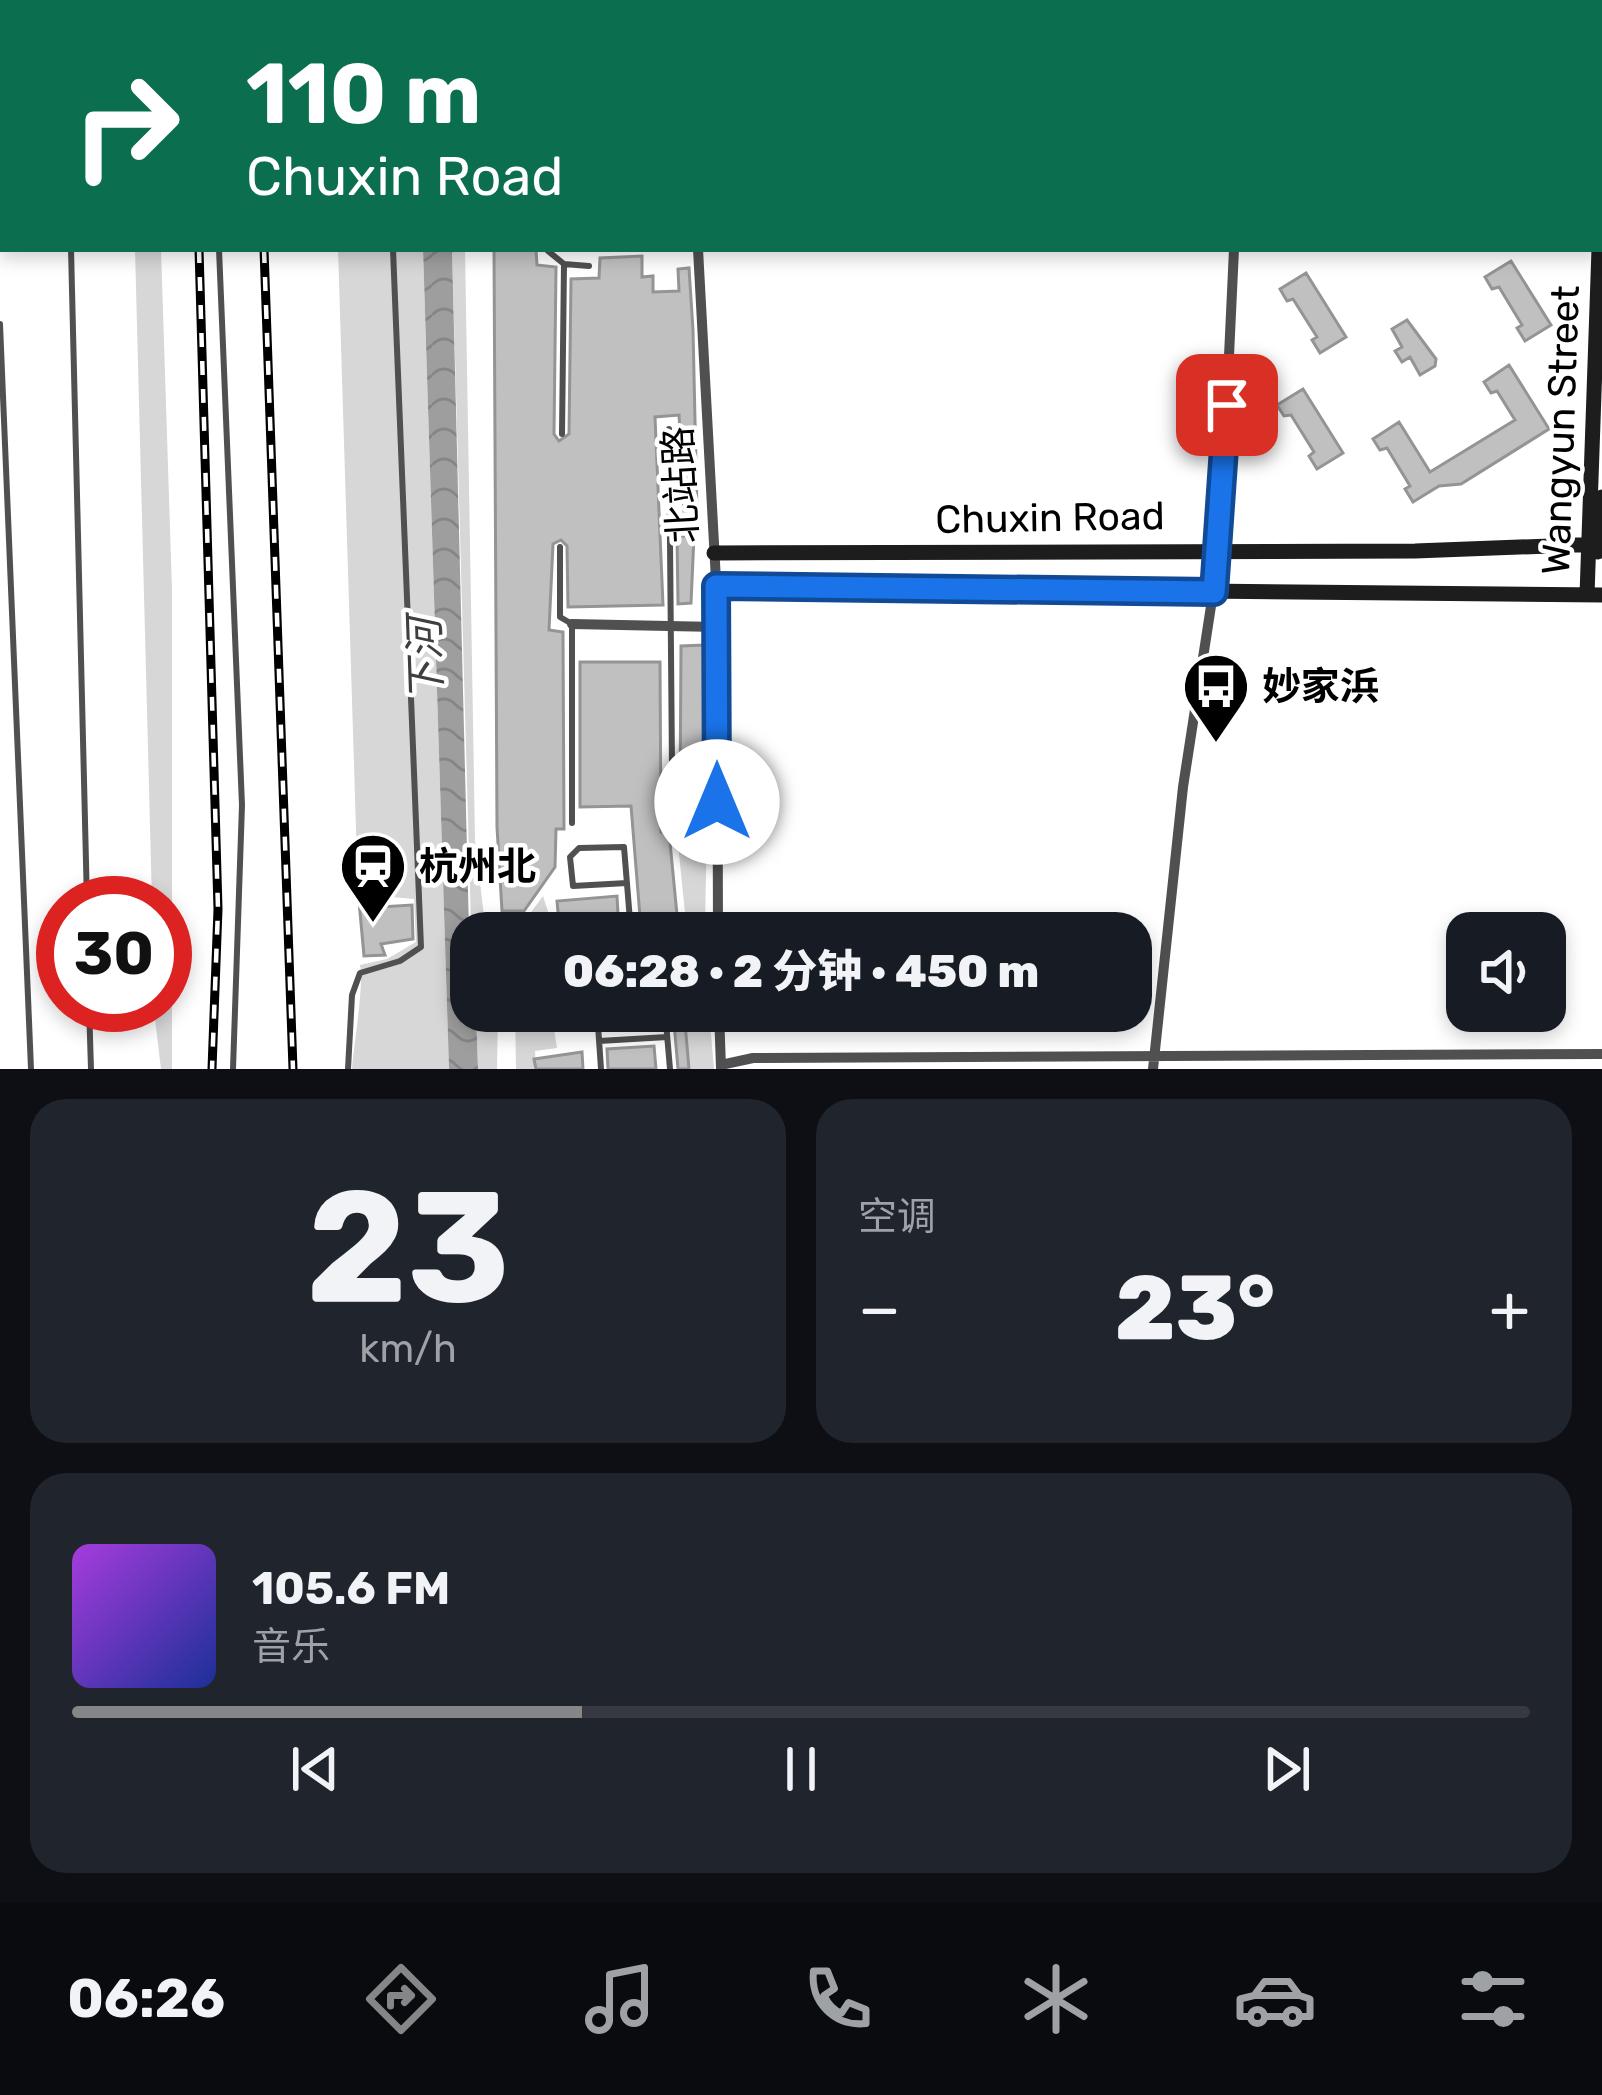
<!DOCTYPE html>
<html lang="zh">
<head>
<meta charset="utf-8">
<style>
	:root { --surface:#171b24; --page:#20242c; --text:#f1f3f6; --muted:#9ea1a6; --line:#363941; --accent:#858687 }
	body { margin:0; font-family:Rubik,"Noto Sans SC",sans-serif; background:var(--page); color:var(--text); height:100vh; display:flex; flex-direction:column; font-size:45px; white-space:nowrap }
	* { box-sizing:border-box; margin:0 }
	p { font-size:39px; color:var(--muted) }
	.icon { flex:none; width:66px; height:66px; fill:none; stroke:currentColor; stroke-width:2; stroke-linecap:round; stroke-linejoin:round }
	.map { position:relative; height:1069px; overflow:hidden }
	.drawer { display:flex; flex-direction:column; gap:30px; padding:30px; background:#0d0f14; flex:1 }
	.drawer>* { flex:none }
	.guide { position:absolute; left:0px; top:0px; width:1602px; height:252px; box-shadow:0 6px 18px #0003; background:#0b6e4f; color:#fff; overflow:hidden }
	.buttons { position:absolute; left:1446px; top:912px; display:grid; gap:24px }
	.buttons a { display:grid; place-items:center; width:120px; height:120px; border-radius:24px; background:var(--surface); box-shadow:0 6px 18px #0003; font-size:60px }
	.speed { position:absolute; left:36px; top:876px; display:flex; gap:24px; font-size:60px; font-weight:700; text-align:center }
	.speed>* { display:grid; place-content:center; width:156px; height:156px; border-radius:50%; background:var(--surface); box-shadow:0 6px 18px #0003; line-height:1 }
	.speed .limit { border:18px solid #d22; background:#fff; color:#111 }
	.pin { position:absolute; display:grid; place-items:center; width:102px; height:102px; color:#fff; margin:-51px; border-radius:24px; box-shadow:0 6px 18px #0006 }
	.me { position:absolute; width:132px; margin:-66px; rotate:0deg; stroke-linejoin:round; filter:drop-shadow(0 0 9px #0008) }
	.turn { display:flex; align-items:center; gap:42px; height:252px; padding:0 48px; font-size:54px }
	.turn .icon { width:156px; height:156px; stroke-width:2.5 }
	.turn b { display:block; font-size:84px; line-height:102px }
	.big { font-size:90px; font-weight:800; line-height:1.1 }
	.drawer .tile { flex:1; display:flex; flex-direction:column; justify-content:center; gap:18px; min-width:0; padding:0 42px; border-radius:36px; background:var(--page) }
	.drawer .dial { align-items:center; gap:0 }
	.dial b { font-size:156px; line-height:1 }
	.song { display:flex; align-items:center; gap:36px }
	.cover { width:144px; height:144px; border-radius:18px; background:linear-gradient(135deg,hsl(280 70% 55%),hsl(230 70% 35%)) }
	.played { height:12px; border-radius:6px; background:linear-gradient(90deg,var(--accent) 35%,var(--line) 35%) }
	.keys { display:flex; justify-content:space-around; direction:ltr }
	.heat { display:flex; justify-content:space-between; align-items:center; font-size:66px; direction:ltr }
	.drawer .tiles { flex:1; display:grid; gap:30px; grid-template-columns:1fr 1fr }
	.tile:last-child { grid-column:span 2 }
	.trip { position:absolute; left:450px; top:912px; width:702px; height:120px; border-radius:36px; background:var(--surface); box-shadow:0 6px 18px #0003; font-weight:800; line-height:120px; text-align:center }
	.dock { display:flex; height:192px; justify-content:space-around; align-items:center; background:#090b0e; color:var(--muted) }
	.dock .icon { width:84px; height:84px }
	.dock .current { color:var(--accent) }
	.dock b { font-size:54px; color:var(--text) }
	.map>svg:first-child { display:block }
	.green { fill:#d7d7d7 }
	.water { fill:url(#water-waves) }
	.building { fill:#c0c0c0; stroke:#949494; stroke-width:3 }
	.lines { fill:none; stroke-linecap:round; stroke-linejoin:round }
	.lane { stroke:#505050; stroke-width:6 }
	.street { stroke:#505050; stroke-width:10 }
	.secondary { stroke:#1d1d1d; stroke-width:15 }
	.rail-casing { stroke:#000; stroke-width:9 }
	.rail { stroke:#fff; stroke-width:4.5; stroke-dasharray:14; stroke-linecap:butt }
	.route-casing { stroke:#114b97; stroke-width:30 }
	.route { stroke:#1a73e8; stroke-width:21 }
	.labels { text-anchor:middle; stroke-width:9; stroke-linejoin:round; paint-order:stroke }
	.street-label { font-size:39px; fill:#000; stroke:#fff }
	.poi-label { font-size:39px; font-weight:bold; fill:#000; stroke:#fff; text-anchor:start }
	.water-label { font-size:42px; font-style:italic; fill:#3f3f3f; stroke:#fff }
</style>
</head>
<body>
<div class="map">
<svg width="1602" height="1069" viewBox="0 0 1602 1069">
	<defs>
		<pattern id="water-waves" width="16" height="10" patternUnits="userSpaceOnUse" patternTransform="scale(3)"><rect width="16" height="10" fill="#9e9e9e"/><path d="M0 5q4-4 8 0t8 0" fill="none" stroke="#868686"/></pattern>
	</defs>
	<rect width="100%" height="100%" fill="#fff"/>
	<path class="green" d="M135,249H161L172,590V1069H161L154,1011V1005H165V903H152Z
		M338,249H423L449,1069H352C354,1041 364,988 360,965L387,959L416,942L414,899L358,894Z
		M452,249H465L475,840L486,933H472L471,925Z
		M702,811L707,823L705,926L687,933L675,814Z
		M543,896L554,930L506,933L504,922L526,919Z
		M476,1011H498L497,1069H478Z
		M515,1011H539L540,1029H554L557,1048L535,1051L536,1069H516Z
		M604,1011H657V1024L653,1030L606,1028Z
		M675,1011H709L714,1069H679Z"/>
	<path class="water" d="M423,249H452L471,1011H476L478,1069H449Z"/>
	<path class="building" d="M494,249H536L537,265L556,267L554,434L559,441L569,434L571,279L599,278L600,258L642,256V277L653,276V292L679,291L678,269L689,268L693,330L697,510L684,511L679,415L655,417L663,605L568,607L567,546L561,540L553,544L549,630L563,632L564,829H556L555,867L524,911H502L497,827Z
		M1511,261L1551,325L1525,341L1517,328L1522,325L1499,287L1492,289L1485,277Z
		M1306,273L1346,337L1320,353L1312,340L1317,337L1293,299L1287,301L1280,289Z
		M1407,320L1436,359L1435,366L1420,375L1410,357L1402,362L1395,351L1402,347L1392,329Z
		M1509,365L1549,429L1461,484L1439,486L1413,502L1405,489L1410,486L1387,448L1380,450L1373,439L1399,422L1430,472L1515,420L1497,391L1491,393L1484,382Z
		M1303,389L1343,453L1317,469L1309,456L1314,452L1291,415L1284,416L1277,405Z
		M677,536H694L691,603L678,604Z
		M704,645V801L680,804L681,646Z
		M580,662H660L661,832H669L678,925L641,929L631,806L580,807Z
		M617,896L619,933H560L557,901Z
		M379,899L380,907L412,905L413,939L381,944L385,955L364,956L359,901Z
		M541,1011H590V1019L542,1024Z
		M673,1011H684L689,1069H678Z
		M654,1046L656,1069H608L607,1049Z
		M582,1052L583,1069H536L534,1059Z"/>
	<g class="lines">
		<path class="lane" d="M61,0V3
			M206,0L207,3
			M617,0L685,2
			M1408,3V0
			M1572,3L1574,0
			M71,249L87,903
			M219,249L242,805L233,1069
			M548,251L564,264L562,434
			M564,264L589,266
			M0,324L31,1069
			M669,429L672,765
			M560,547V617L572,624V823
			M627,883L573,886L570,857L579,848L624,847L631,933
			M89,1005L91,1069
			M597,1011L601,1069
			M665,1011L670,1069
			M599,1041L667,1037
			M348,1069L352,995L360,973L400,961L421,947L393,249"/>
		<path class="street" d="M685,0V3
			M1245,3L1246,0
			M1599,37H1602
			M698,249L717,599L718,933
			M572,624L717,627
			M719,1011L721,1068
			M721,1065L753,1058L1602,1054
			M1153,1069L1183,787L1220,548L1234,249"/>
		<path class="secondary" d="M1599,237L1602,183
			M1598,552L1602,497
			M714,553L1415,551L1602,544
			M716,586L1602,595
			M1587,595L1599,249"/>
		<defs>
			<path id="rail" d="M191,0V3
				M245,0V3
				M199,249L218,909L212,1069
				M264,249L293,1069"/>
		</defs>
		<use href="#rail" class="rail-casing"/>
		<use href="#rail" class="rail"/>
	</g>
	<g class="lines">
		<defs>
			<path id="route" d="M717,802L716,586L1214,592L1227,405"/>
		</defs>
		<use href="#route" class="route-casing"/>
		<use href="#route" class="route"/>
	</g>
	<defs>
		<symbol id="bus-pin" viewBox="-11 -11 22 30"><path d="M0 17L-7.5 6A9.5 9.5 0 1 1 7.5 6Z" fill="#000" stroke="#fff"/><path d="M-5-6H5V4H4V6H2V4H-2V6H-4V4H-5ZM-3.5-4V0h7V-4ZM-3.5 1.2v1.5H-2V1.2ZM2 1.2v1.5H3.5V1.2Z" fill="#fff"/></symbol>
		<symbol id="station-pin" viewBox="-11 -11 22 30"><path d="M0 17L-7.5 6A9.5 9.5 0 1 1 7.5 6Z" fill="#000" stroke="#fff"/><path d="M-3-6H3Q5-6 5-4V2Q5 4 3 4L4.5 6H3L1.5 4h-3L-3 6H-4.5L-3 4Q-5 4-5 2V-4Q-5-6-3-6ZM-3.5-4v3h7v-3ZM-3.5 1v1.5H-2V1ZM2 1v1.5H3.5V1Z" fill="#fff"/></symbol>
	</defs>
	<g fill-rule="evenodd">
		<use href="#bus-pin" x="1178" y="648" width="76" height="104"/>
		<use href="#station-pin" x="335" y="828" width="76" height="104"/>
	</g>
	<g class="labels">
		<g class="street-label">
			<text transform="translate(1560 430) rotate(-88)" y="14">Wangyun Street</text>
			<text transform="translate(680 485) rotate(-93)" y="14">北站路</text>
			<text transform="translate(1050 517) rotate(-1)" y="14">Chuxin Road</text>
		</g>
		<g class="poi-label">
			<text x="1262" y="700">妙家浜</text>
			<text x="419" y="880">杭州北</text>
		</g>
		<g class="water-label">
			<text transform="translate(425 660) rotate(-92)" y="15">下河</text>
		</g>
	</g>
</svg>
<div class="buttons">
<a><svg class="icon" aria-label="sound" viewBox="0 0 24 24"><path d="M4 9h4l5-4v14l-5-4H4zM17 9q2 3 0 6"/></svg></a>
</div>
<div class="speed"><div class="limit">30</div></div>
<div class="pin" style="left:1227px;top:405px;background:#d93025"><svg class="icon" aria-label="arrive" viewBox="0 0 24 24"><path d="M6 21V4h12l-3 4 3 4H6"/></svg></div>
<svg class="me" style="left:717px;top:802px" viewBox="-20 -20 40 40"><circle r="19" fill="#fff"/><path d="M0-13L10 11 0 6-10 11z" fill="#1a73e8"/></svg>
<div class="trip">06:28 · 2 分钟 · 450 m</div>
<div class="guide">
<div class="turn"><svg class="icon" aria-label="right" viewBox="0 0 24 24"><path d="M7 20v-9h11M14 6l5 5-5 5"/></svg><div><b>110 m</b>Chuxin Road</div></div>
</div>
</div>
<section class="drawer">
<div class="tiles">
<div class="tile dial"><b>23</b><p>km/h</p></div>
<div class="tile"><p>空调</p>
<div class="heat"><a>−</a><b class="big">23°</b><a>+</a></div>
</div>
<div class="tile">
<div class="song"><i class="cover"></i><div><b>105.6 FM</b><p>音乐</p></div></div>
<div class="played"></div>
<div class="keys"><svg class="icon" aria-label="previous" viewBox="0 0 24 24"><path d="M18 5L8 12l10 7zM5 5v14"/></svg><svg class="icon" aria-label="pause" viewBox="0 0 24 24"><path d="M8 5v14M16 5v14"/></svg><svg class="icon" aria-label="next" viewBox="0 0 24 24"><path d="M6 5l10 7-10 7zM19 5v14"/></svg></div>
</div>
</div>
</section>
<nav class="dock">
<b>06:26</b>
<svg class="icon current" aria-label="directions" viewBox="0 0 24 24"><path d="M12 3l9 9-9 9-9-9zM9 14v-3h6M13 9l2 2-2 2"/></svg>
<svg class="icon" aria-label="music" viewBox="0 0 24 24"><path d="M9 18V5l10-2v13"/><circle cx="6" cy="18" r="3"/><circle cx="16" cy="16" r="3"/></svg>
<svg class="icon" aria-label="phone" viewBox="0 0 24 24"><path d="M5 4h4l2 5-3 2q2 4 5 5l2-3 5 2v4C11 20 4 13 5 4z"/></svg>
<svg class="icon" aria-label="climate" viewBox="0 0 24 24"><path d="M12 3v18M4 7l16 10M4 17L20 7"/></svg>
<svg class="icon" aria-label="car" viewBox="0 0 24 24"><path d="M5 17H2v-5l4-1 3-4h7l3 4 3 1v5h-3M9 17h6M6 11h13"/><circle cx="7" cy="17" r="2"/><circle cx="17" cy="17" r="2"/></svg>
<svg class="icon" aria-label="filters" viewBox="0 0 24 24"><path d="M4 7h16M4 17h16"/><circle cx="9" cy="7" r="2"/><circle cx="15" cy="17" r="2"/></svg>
</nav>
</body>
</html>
